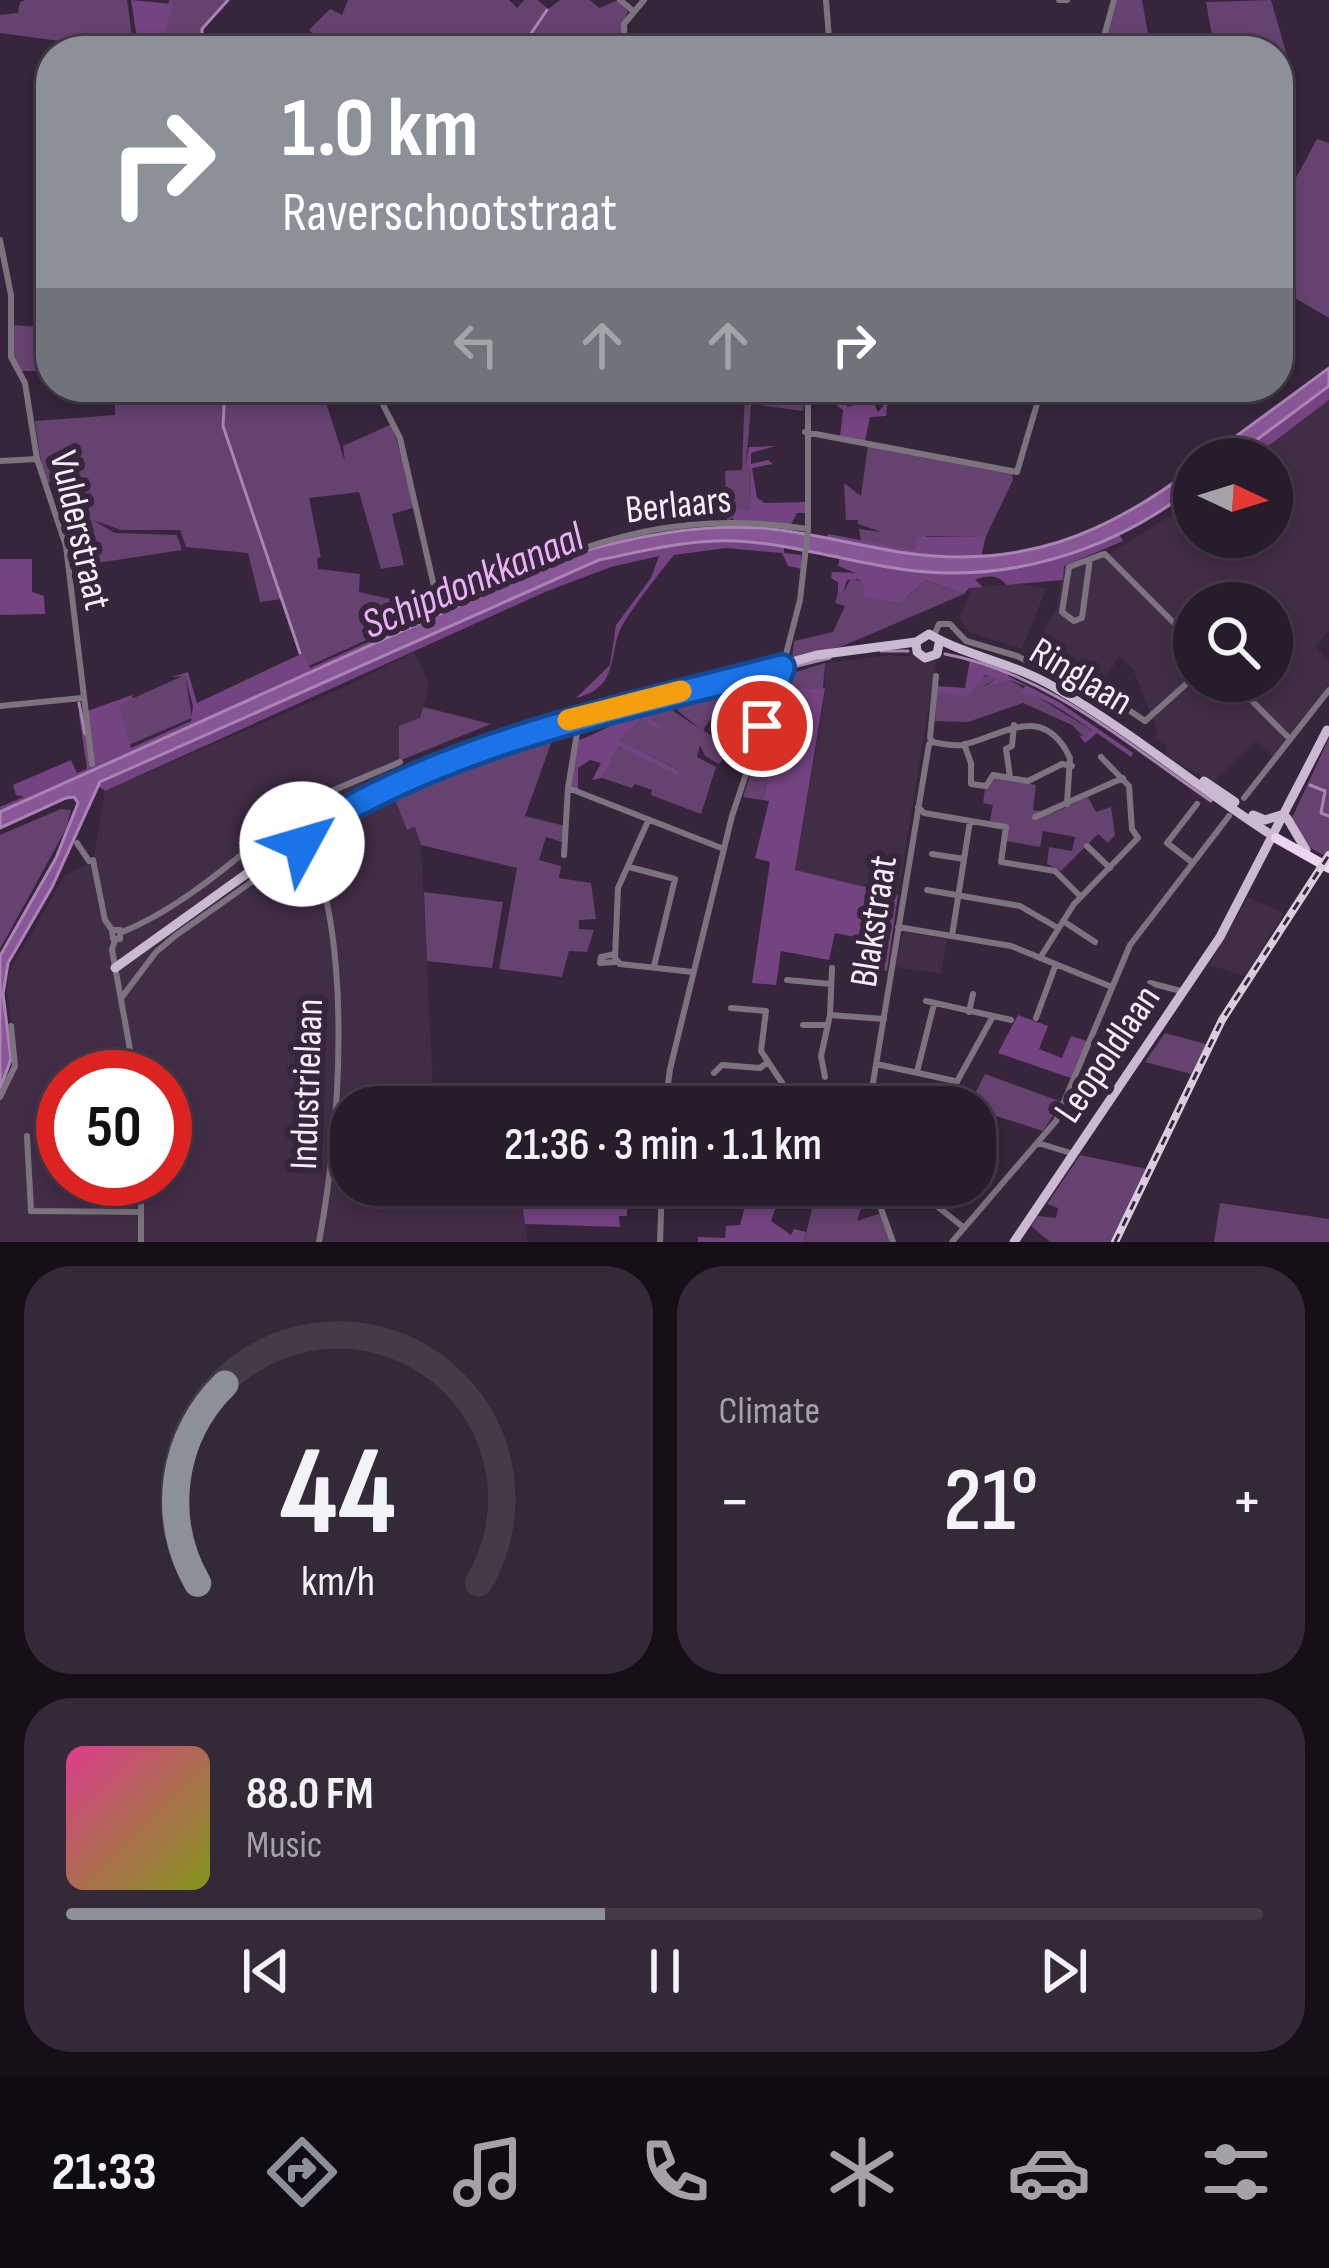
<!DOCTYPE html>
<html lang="en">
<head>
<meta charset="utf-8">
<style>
	:root { --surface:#281c2c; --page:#342938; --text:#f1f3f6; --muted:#a5a1a9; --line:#443a48; --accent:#8c9099 }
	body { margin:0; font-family:"Sofia Sans Condensed",sans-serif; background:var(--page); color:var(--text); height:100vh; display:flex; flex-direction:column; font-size:45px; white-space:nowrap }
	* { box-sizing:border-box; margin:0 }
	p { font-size:39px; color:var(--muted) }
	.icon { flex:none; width:66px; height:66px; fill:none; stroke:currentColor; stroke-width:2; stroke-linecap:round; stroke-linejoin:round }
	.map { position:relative; height:1242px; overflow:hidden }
	.panel { display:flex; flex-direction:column; gap:24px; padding:24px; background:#160f18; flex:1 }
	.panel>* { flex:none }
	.banner { position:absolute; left:36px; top:36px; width:1257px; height:366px; border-radius:48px; box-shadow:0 6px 18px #0003,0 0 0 3px var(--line); background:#8c9099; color:#fff; overflow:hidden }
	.needle { width:78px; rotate:94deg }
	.fabs { position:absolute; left:1173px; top:438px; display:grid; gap:24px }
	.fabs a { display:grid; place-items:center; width:120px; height:120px; border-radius:50%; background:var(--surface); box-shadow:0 6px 18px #0003,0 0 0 3px var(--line); font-size:60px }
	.speed { position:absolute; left:36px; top:1050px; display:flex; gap:24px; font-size:60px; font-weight:700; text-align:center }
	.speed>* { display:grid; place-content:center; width:156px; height:156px; border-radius:50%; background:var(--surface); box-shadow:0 6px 18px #0003,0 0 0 3px var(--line); line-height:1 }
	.speed .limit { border:18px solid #d22; background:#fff; color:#111 }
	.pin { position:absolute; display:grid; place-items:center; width:102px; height:102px; color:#fff; margin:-51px; border:6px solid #fff; border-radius:50%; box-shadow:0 3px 12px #0007 }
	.me { position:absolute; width:132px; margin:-66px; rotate:51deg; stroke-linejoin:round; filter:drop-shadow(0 0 9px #0008) }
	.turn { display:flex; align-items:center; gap:42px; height:252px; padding:0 48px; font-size:54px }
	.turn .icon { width:156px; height:156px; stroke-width:2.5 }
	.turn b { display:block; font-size:84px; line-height:102px }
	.lanes { display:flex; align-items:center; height:114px; padding:0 48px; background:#0003; justify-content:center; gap:60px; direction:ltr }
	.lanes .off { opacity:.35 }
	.big { font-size:90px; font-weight:600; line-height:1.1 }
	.panel .tile { flex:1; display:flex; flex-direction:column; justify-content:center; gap:18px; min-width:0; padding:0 42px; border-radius:48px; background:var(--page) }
	.panel .dial { align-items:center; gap:0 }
	.dial svg { height:312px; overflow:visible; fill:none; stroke:var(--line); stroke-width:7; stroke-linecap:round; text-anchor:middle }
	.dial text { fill:var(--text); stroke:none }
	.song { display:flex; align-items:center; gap:36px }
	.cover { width:144px; height:144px; border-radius:18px; background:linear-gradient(135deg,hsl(330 70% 55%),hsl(70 70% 35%)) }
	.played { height:12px; border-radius:6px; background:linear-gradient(90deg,var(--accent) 45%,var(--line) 45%) }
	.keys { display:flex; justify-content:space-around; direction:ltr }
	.heat { display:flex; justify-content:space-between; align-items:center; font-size:66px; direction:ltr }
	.panel .tiles { flex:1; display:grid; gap:24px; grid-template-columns:1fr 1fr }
	.tile:last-child { grid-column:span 2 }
	.trip { position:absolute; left:330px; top:1086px; width:666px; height:120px; border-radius:48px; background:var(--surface); box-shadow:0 6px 18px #0003,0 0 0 3px var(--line); font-weight:600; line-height:120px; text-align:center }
	.tab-bar { display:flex; height:192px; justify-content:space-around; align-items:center; background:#100b12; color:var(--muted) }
	.tab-bar .icon { width:84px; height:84px }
	.tab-bar .on { color:var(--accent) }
	.tab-bar b { font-size:54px; color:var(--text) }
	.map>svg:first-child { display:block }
	.built { fill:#422d47; fill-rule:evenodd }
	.green { fill:#664270 }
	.forest { fill:#744382 }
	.water { fill:#895797; stroke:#aa84b5; stroke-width:3 }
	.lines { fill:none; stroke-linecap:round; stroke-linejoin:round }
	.stream { stroke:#aa84b5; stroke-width:3 }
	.minor { stroke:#7c737e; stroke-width:6 }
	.major { stroke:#cbb9d1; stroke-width:9 }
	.highway { stroke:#ebd5f1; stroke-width:10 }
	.rail-casing { stroke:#d9cddd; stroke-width:8 }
	.rail { stroke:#36253b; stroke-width:3; stroke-dasharray:9; stroke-linecap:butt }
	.route-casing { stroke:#114b97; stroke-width:30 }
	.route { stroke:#1a73e8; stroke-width:21 }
	.slow { stroke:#f59e0b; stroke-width:21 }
	.labels { text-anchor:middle; stroke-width:12; stroke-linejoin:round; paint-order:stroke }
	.street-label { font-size:39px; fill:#f8edfc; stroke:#36253b }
	.water-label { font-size:42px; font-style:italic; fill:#e9b1f9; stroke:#36253b }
</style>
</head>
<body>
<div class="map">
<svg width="1329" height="1242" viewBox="0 0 1329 1242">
	<rect width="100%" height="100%" fill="#36253b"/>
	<path class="built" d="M1329,400V631L1315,647L1329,662V684L1273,757L1256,741L1213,782L1166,757L1167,746L1154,737L1158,732L1133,669L1119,657L1099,687L1031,652L1057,608L1064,566L1105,551L1109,554L1194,501V537H1272V459H1251ZM1194,603H1272V681H1194Z
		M1023,584L1046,589L1022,649L969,632L959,619L972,587Z
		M414,652L429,684L420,718L402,743L398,767L386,773L407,830L415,827L421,845L434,1107H351V1185H520L528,1242H0V1098L17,1067L7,989L9,972L65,875L93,862L105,791L343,688ZM63,1077H165V1179H63Z
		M890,655L937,658L898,895L795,871L825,693V663Z
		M1248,897L1284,913L1245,976L1209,965Z
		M903,932L947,939L941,974L895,967Z"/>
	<path class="green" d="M26,0H127L134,51L0,33V15L18,13L20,2Z
		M169,0H229L203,28L204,51H160Z
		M348,0H509L517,8L524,0H538L548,9L560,0H590L599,8L618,0L628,11L622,28L623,51H329L309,30L330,9L342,15Z
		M1117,0H1142L1151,51H1102Z
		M1271,0L1294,80L1278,108V51H1197L1205,49L1203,38L1212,36L1206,2Z
		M1317,139L1329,143V318L1278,288V211Z
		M13,325L51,328V371H20L14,358Z
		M107,387H131L132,400L188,398L189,387H351L323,393L345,462L343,446L392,424L416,507L392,514L404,565L381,569L359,492L309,498L321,557L317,558L318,569L360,574L359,592L400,601V607L409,609L411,603L435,599V609L309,666L303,654L299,655L282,599L260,602L248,553L186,547L180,530H121L59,508L51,482L44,483L35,421L115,415V401H107Z
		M745,387H805L803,411L751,404L746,467L751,468L750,510L727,521L725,471L742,470Z
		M868,445L1012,474L1013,480L986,536H927L915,550L861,541L859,529L881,532L858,524V520H846L844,483L861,496Z
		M55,512L86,516L115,533L177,535L182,550L71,567L66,535Z
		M851,578L906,598L926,580L964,594L843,646L792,658L794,641L833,632L845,606L835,603L838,592L843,593Z
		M825,663L823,688L784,690L792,709L778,748V768L762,774H768L763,800L743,797L783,676Z
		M185,675L192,718L129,745L118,705Z
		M992,675L997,678L984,686L1010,680L1093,731L1085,738L1072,725L1023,703L968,722L935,721L937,692L969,691L983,677Z
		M723,690L735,698L727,720L713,716L703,730L730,748L719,764L705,756L700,745L697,757L716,767L701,814L651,795L652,790L635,784L632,788L602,778L617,746L679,770L618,740C630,721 654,707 672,703L670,709L702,730L678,711L677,702Z
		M423,707L491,724L399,761V726L420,718Z
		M554,735L525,816L565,826V843L546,837L539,860L561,866L559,878L591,883L596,919L579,920V929L594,930L587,952L569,951L562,977L499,969L517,868L421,845L415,827L407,830L394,797Z
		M1329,738V850L1325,856L1302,843L1291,820Z
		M996,777L1036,785L1033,810L1053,813L1088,797L1096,812L1111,807L1115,835L1108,843L1098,834L1061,871L1047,864L1049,847L1072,851L1075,837L1043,831L1040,847L1006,841L1008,825L990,821L993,805L983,803L985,789Z
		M61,809L71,810L66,829L0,949V835Z
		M424,892L503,902L492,968L427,961Z
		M1165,1033L1206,1044L1191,1074L1145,1062Z
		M985,1074L1062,1102L1043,1131L968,1107Z
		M1080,1155L1147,1169L1112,1242H1050L1031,1226L1038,1216L1056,1218L1058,1208L1047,1204Z
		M818,1185H835L865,1196L857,1221L881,1213L891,1242H804Z
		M1220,1203L1329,1219V1242H1214Z"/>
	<path class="forest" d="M131,0L173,4L160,51H139Z
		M1329,386V400L1251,459H1231Z
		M882,387H890L886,416L870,417L865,441L840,437L843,410L836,405L837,395L846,396L847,407L872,400L878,412L883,406Z
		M775,446L751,453V464L768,460L773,464L752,468L757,498L765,503L806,502V513H797L791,524L733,521L734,510H750L751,468L746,467L749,447Z
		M828,534L915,550L917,537L986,536L981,557L913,554L827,540Z
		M1119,534L1123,541L1064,566L1063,580L1006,585C1000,574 984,575 975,580L983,587L969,588L964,594L926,580L900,603L863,596L864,585L858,579L847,580L843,593L838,592V582L831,578L832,572L856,573L838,566L840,557C935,577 1030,580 1119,534Z
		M731,541L784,546V553L801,555L802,569L788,566L782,553L726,548L674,555C657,576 638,600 623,624C607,651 622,687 576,698L610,665L616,625L651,578L659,556L611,567L545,592L105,791L97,785L599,560L669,545Z
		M0,559H32V592L44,596L45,614L0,615Z
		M438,611L439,615L0,812V807L24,797L16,795L13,785L71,760L77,773L87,769L79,714L132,695L133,699L119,706L131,748L191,721L193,706L185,676L172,677L188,672L197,703L303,653L310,668Z
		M970,660L1009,671L1008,676L1059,702L1133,753L1131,757L1097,733L1085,743L1079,735L1086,737L1092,730C1069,715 1047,697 1021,693L1025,686L1010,680L984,687L997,678L985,675L967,697L937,692V686L965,688Z
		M825,688L795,870L898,895L887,971L869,968L874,941L835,933L829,960L781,951L776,985L752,983L770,862L755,858L769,801L763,800L768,775H757L756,767L778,768V748L791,710L780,708L785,689Z
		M657,706L646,716L663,727L660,730L641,718L619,740L680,771L677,775L618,746L602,778L592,780L601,763L590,760L578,768V790L570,788L576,741C605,732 626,714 657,706Z
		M1018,1015L1048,1026L1039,1049L1062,1058L1071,1036L1087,1041L1071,1078L998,1053Z
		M520,1185H595L584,1186V1197L617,1198L627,1206V1216H619L620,1227L525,1224Z
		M750,1188L780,1194L771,1221L791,1235L794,1229L806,1232L804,1242H698V1237L725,1238L726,1226L740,1225Z"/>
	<path class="water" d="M1329,368V386L1231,459H1205Z
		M1194,468V487C1112,552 1004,585 900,569C845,561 792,544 736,541C690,539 644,551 599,560L100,782L52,887L8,963L3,994L11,1059L0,1089V956L56,858L78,803L74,797L66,798L0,828V812L573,554C636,536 697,524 762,528C810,532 858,546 906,553C1020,569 1104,536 1194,468Z"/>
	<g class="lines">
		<path class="stream" d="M202,51V29L228,0
			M519,51L547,10
			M225,387L223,426L300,653
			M881,651H908
			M945,654C1047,673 1127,744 1211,801
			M797,666L830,658
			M713,688L768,673
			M79,703L85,734
			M477,756L519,741
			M1310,785L1325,791L1321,813L1329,816
			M328,826L356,810"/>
		<path class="minor" d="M620,0L632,10
			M826,0L830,51
			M1059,0H1067
			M625,51L624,24L644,0
			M1100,51L1114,0
			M0,240L11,295V357L25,383L37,459L66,546L92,764
			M374,387L400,438L439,608C572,549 658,507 808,529
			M805,432L1017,472L1042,387
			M0,461L37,459
			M1090,559L1082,618L1074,621L1062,612L1069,567L1101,555L1105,554L1194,643
			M934,636L939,624H950L966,641L1017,656L1071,683L1093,686L1145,721L1194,677
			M784,662L800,600L808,529V387
			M1232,681L1290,739
			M0,706L82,698
			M933,742C942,744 953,746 962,745C1001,737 1043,700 1070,758L1067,804
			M964,744L971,763V784L986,786L993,775L1028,781L1062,764L1072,766
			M1010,777L1006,749L1012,746L1014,725
			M568,788L724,849
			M1244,798L1329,690
			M918,807L924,813L1006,827L1001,862L1055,871L1081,897
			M1035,817L1123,778
			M648,821L618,888L615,958L620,964L693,972
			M299,823L294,811C300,802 381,771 400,762
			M77,843L89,861
			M310,844C353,953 340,1127 319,1242
			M1087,846L1110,868
			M932,854L964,859
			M564,855L568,788L578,727
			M93,860L105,920L112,930H120V939H113L112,930
			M1193,863L1167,843L1197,804
			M629,867L675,879L654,966
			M927,890L1020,906L1058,928
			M1063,921L1095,942
			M898,927L1011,946L1112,987
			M122,932C170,913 219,874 259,840C273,829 275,812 294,811
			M952,936L970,821
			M115,940L112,950L135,1077
			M615,954L601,957L600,963L616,962
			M1040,958L1074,904L1138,838L1132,829L1129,786L1101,757
			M832,968L830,1015L884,1019
			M787,980L831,984
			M1150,983L1181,991
			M122,997L156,952L175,936L260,876L323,852L356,814L394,795
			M926,1001L1011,1020
			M731,1008L766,1011L761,1051L798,1107
			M969,1012L973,994
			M1036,1018L1056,964
			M803,1025H824
			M876,1064L955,1081
			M917,1072L934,1004
			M714,1073L722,1065L760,1068L768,1062
			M825,1077L821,1056L830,1015
			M0,1097L15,1066L11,1026
			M920,1104L933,1107
			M665,1107L670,1069L732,816L782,667
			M773,1107L791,1095
			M869,1107L929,744L933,742L930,738L936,676
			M943,1107L992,1018
			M27,1136L31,1211L141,1212
			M1038,1143L1074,1154
			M141,1179V1242
			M842,1185L867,1192
			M873,1185L867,1192L879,1203L893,1242
			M876,1196L928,1199L963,1227
			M660,1242L662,1185
			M952,1242L1056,1121L1130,945L1229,816"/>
		<path class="major" d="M916,642L917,652L925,658L937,654L939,644
			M1204,781L1235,802
			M1253,815L1265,820L1281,815
			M1287,818L1306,850
			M295,839L310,844L316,838V828L337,814L493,744L817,655L916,642L929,634C966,656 1014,663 1054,687C1132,732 1201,790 1276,838
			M115,968L295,839L299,823L308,822L316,828
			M1014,1242L1220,937L1327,730"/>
		<path class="highway" d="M1276,838L1329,868"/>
		<defs>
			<path id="rail" d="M1115,1242L1222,1020L1329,855"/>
		</defs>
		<use href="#rail" class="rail-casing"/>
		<use href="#rail" class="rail"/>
	</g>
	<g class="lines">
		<defs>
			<path id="route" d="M302,844L315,840L318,826C461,739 622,709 782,667L762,726"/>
		</defs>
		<use href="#route" class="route-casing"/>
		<use href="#route" class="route"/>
		<path class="slow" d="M568,720L681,691"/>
	</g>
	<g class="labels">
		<g class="street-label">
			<text transform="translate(678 503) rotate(-6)" y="14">Berlaars</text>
			<text transform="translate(82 530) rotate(77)" y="14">Vulderstraat</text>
			<text transform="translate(1082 675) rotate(31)" y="14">Ringlaan</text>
			<text transform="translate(872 921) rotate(-81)" y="14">Blakstraat</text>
			<text transform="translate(1106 1053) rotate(-56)" y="14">Leopoldlaan</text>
			<text transform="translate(305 1084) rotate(-88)" y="14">Industrielaan</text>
		</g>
		<g class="water-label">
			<text transform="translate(472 579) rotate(-23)" y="15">Schipdonkkanaal</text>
		</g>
	</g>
</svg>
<div class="fabs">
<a><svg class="needle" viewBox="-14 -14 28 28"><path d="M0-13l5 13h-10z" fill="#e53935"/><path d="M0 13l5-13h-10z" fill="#a5a1a9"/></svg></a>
<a><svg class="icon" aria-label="search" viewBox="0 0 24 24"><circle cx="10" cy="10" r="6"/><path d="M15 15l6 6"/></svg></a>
</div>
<div class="speed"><div class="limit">50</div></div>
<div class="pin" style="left:762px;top:726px;background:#d93025"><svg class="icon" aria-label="arrive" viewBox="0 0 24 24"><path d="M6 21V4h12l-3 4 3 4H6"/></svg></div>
<svg class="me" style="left:302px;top:844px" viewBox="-20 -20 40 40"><circle r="19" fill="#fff"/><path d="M0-13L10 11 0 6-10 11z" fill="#1a73e8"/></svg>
<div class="trip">21:36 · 3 min · 1.1 km</div>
<div class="banner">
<div class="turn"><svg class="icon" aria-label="right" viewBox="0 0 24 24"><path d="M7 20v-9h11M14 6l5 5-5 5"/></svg><div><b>1.0 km</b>Raverschootstraat</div></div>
<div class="lanes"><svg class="icon off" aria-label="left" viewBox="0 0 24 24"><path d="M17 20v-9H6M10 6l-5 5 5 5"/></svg><svg class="icon off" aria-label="ahead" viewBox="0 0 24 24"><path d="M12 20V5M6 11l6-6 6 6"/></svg><svg class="icon off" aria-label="ahead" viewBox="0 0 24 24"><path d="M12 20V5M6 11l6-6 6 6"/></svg><svg class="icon" aria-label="right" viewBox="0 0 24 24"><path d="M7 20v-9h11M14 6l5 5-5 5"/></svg></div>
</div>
</div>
<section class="panel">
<div class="tiles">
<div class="tile dial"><svg viewBox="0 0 100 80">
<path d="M14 69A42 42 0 1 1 86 69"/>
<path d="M14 69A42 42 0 0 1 21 18" stroke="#8c9099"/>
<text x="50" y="56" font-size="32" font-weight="700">44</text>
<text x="50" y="72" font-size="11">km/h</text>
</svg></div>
<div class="tile"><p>Climate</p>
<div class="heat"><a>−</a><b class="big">21°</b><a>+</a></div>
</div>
<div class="tile">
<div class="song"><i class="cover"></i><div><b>88.0 FM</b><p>Music</p></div></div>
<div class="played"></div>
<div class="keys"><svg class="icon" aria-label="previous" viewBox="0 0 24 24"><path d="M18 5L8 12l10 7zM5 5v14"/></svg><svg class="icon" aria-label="pause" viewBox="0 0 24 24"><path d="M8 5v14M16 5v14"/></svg><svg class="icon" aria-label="next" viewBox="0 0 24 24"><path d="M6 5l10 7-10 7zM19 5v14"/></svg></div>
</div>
</div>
</section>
<nav class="tab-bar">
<b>21:33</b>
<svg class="icon on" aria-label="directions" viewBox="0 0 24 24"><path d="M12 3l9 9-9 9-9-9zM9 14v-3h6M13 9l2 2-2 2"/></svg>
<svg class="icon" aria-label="music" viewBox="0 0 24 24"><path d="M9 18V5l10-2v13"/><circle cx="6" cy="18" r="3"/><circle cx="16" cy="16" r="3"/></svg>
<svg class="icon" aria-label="phone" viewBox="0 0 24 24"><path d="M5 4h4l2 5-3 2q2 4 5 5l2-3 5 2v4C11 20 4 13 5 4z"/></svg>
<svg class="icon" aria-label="climate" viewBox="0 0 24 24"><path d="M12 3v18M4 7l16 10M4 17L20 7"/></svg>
<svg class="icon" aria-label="car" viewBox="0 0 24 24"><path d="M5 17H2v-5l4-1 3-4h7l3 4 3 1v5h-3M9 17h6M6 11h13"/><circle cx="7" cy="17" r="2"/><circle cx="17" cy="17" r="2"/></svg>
<svg class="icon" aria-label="filters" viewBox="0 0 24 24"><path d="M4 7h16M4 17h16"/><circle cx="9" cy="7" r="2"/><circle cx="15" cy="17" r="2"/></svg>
</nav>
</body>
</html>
